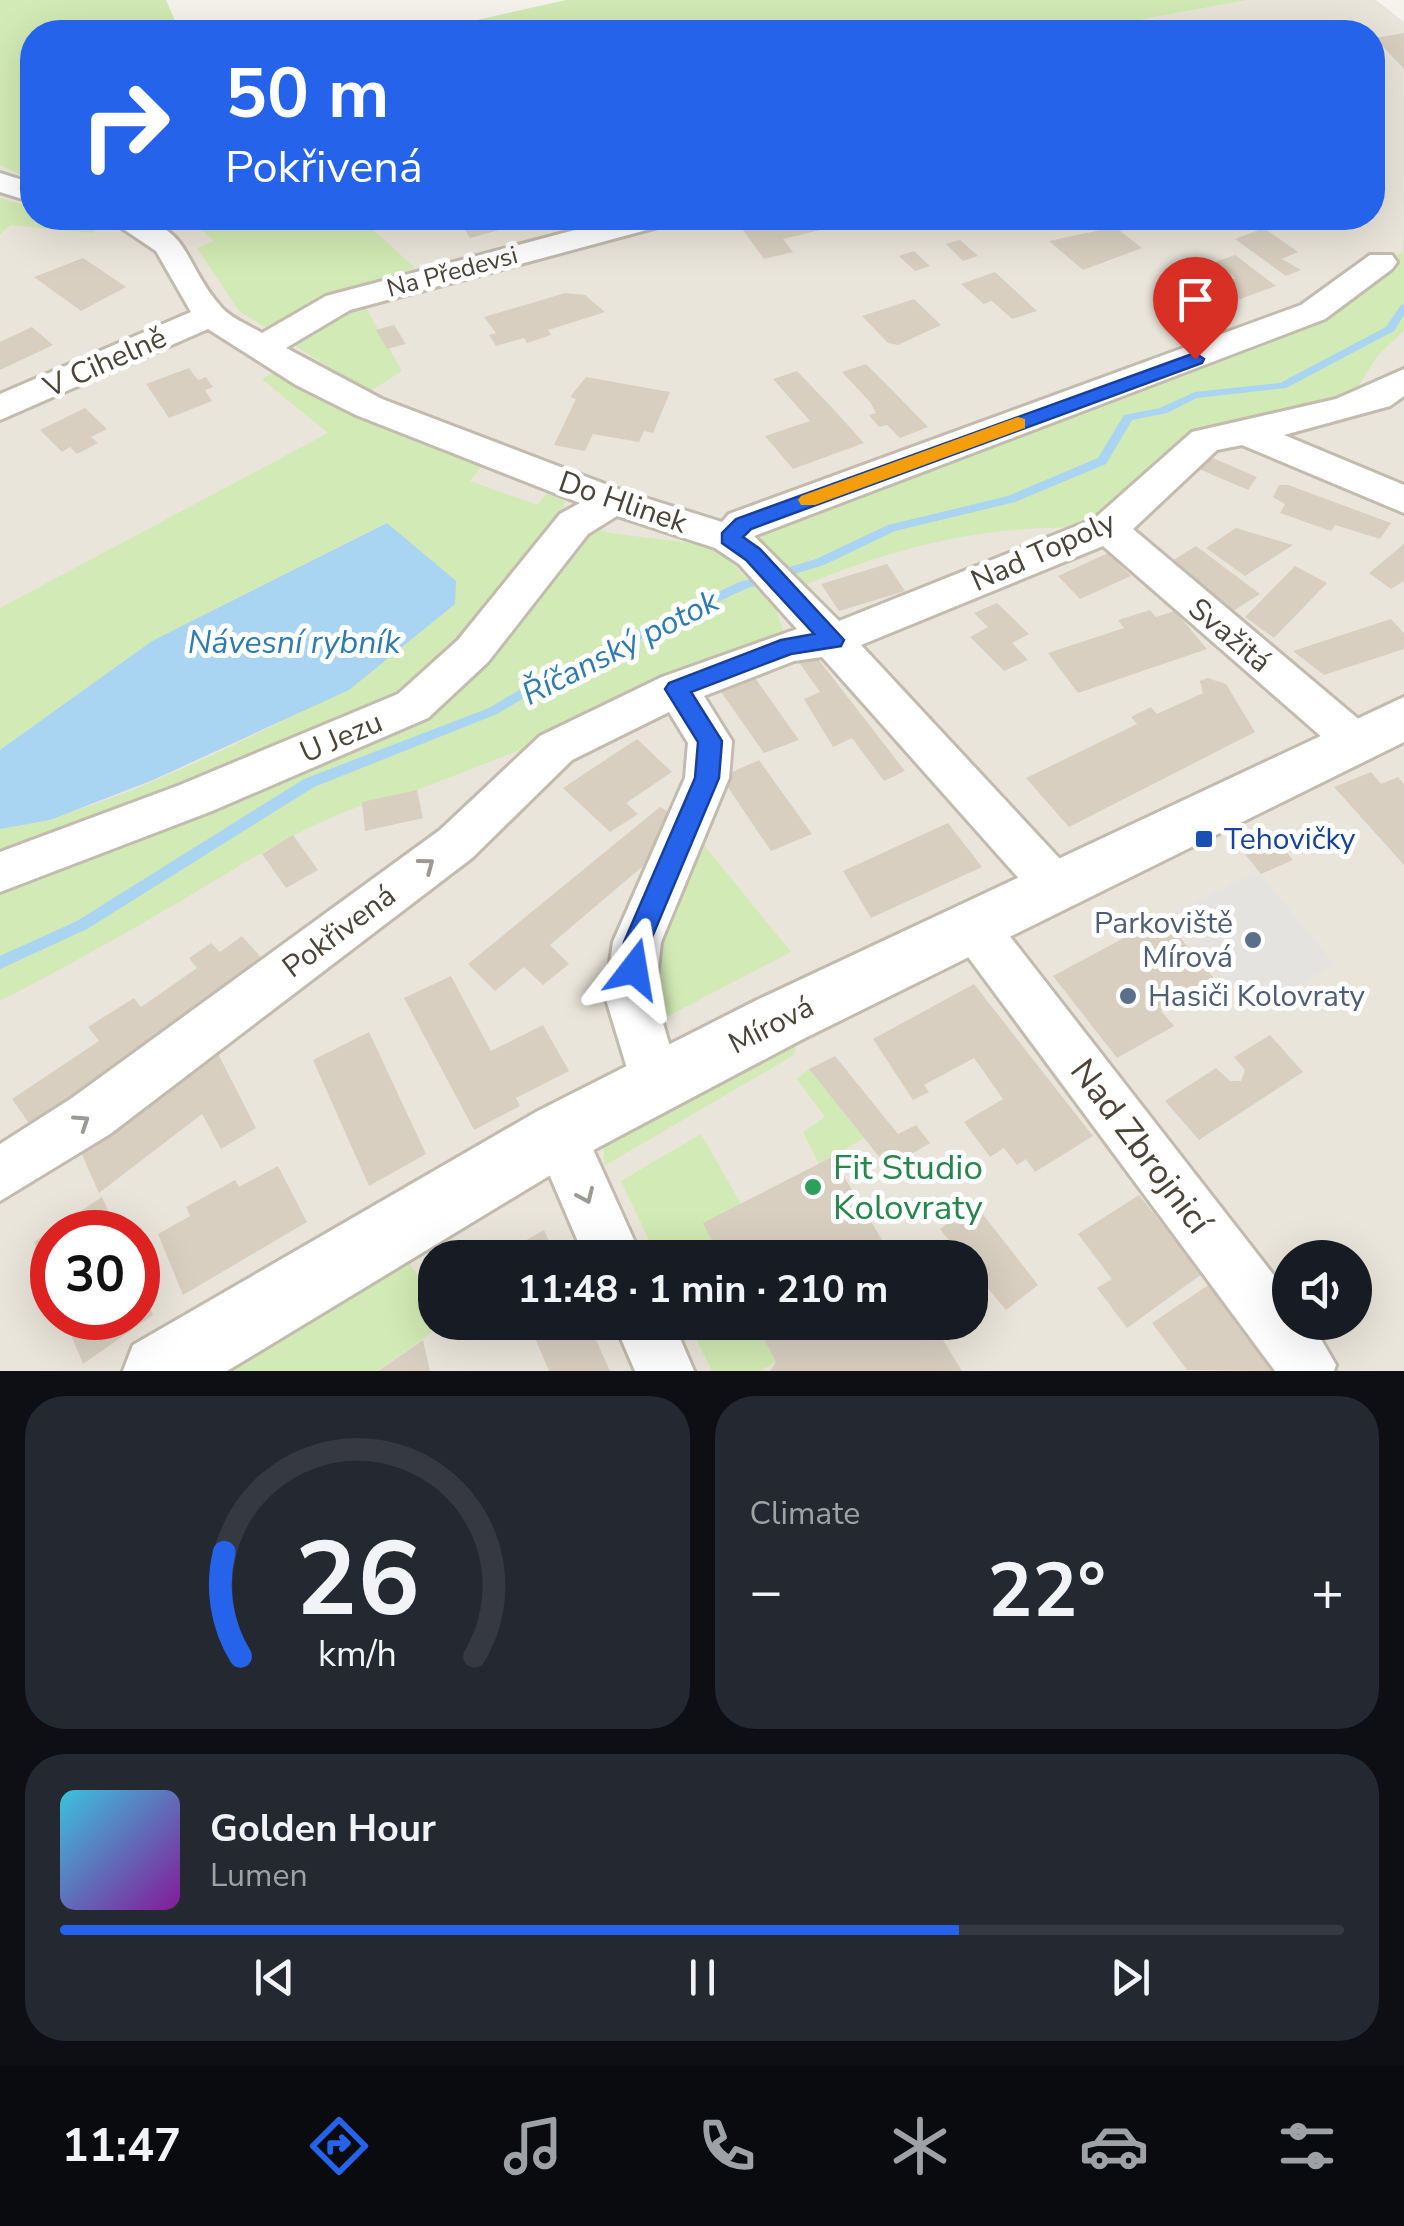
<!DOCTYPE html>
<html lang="en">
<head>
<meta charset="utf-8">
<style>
	:root { --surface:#171b24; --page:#242831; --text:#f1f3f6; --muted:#9ea1a6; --line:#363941; --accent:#2563eb }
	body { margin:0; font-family:"Nunito Sans",sans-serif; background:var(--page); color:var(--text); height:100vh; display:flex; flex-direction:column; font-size:38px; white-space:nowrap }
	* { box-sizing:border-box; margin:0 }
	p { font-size:32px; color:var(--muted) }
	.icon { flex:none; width:55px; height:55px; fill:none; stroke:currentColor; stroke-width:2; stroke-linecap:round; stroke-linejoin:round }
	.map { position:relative; height:1371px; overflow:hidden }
	.side { display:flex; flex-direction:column; gap:25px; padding:25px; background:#0d0f14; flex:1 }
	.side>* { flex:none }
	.hud { position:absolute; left:20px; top:20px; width:1365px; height:210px; border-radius:40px; box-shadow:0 10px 40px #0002; background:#2563eb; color:#fff; overflow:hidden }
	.fabs { position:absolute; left:1272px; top:1240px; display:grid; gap:20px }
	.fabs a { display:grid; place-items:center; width:100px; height:100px; border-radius:50%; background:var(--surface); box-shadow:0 10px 40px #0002; font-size:50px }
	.speed { position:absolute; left:30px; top:1210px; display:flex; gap:20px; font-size:50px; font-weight:700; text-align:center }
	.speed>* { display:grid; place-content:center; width:130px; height:130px; border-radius:50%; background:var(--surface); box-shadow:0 10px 40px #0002; line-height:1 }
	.speed .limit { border:15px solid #d22; background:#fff; color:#111 }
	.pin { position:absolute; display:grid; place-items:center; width:85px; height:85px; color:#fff; margin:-102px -42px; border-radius:50% 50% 50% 0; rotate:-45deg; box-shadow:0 0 10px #0007 }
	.pin .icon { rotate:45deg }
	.me { position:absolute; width:110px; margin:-55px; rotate:14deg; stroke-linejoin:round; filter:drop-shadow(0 0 8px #0008) }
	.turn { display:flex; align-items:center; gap:35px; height:210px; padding:0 40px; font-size:45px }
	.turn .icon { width:130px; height:130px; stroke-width:2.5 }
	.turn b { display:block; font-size:70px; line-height:85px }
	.big { font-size:75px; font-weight:700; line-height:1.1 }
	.side .tile { flex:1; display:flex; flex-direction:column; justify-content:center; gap:15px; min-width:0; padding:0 35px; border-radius:40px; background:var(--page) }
	.side .dial { align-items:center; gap:0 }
	.dial svg { height:260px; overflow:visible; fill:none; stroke:var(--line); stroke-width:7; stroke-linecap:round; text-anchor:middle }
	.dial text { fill:var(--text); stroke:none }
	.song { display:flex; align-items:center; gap:30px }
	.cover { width:120px; height:120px; border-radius:15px; background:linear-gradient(135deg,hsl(190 70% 55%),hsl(290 70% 35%)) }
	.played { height:10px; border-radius:5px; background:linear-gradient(90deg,var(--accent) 70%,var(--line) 70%) }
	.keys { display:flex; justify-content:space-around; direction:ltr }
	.heat { display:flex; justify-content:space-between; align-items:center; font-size:55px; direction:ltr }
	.side .tiles { flex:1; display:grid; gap:25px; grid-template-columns:1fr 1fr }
	.tile:last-child { grid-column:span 2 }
	.trip { position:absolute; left:418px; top:1240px; width:570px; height:100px; border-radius:40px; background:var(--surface); box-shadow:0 10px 40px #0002; font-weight:700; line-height:100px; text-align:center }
	.dock { display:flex; height:160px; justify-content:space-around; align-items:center; background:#090b0e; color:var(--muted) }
	.dock .icon { width:70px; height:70px }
	.dock .current { color:var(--accent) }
	.dock b { font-size:45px; color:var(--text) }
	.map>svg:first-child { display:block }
	.residential { fill:#eae5da; fill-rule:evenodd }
	.green { fill:#d2eab5 }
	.parking { fill:#e5e3e0 }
	.water { fill:#a9d4f2 }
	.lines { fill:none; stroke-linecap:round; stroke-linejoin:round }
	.stream { fill:#a9d4f2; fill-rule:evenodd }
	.building { fill:#d8cfc1 }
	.minor-casing { stroke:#c2bbae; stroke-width:6 }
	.tertiary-casing { stroke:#c2bbae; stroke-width:6 }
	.minor { fill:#fff; fill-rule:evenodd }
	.tertiary { fill:#fff; fill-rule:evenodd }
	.oneway { stroke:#9c9892 }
	.route { fill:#2563eb; stroke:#184099; stroke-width:2.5 }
	.slow { fill:#f59e0b }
	.transit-dot { fill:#1a4fb4; stroke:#fff; stroke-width:4 }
	.service-dot { fill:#5c6f8a; stroke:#fff; stroke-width:4 }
	.leisure-dot { fill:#2e9e5b; stroke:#fff; stroke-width:4 }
	.labels { text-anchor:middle; stroke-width:10; stroke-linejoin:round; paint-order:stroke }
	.far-street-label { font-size:25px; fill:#4b4439; stroke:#fff }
	.street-label { font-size:30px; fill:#4b4439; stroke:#fff }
	.transit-label { font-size:30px; fill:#164399; stroke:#fff; text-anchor:start }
	.service-label { font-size:30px; fill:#4e5e75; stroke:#fff; text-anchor:end }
	.water-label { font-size:32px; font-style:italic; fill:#2e7ab2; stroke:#fff }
	.near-street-label { font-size:35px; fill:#4b4439; stroke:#fff }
	.near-leisure-label { font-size:35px; fill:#27864d; stroke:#fff; text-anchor:start }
</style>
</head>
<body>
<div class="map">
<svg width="1404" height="1371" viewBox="0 0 1404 1371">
	<rect width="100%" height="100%" fill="#f6f3ec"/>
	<path class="residential" d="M1248,0H1376L1404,22V1371H0V165L32,181V218H292L367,224L390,218H1372V32H1074ZM52,1232H138V1318H52ZM435,1258H970V1322H435ZM1290,1258H1355V1322H1290Z"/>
	<path class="green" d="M0,0H166L180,32H32V181L0,165Z
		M566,0H1248L1074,32H424Z
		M0,198L32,207V218H77L100,225L93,233L11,225L0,234Z
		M150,218H389L368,225L415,268L354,287L402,371L369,392L239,311L197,248L214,241L191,220L166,229Z
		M1404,225V331L1378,355L1344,409L1205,441L1108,529C1007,521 899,544 806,585L743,524L1313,312L1381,262L1403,252Z
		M273,373L312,397L482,466L470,481L537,505L550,490L565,499L562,514L610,533L698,544L725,555L776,610L789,646L417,790C327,809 260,854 182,900C122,936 62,969 0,1001V829C122,808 236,741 348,690L386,523L152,641L0,750V608L328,433L262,379Z
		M699,839L791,952L657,1022C637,956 672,898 699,839Z
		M796,1044L794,1055L604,1166V1146Z
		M809,1069L864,1138L819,1164L803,1132L825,1117L797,1079Z
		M701,1134L741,1204L721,1257H657L621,1181Z
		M406,1257L429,1294L437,1329L377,1371H227Z
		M688,1323H755L776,1362L760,1371H712Z"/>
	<path class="parking" d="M1258,871L1335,965L1253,1009L1168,915Z"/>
	<path class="water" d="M387,523L456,581L455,604L349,690L153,780L50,820L0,829V750L152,641Z"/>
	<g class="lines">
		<path class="stream" d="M1404,304V315L1394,331L1286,388L1197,398L1167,413L1132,420L1106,464L1015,502L895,531L824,565L745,589L544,686L497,714L314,787L87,929L0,969V956L77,921L304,779L489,708L536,680L737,583L816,559L888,525L1008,496L1098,458L1124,415L1160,408L1195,392L1280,383L1386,327L1401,305Z"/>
	</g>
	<path class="building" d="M1404,33V69L1375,38Z
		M475,218H539V219L470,238L460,222Z
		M758,218L761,222L839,218L845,224L783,239L793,252L764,259L735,219Z
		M1115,227L1142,248L1083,270L1049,241Z
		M1264,228L1298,252L1282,259L1301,270L1286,276L1235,239Z
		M960,240L978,256L963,261L946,244Z
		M914,251L930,266L915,271L899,256Z
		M1235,255L1276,286L1240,299L1221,284L1236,278L1215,262Z
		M83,258L126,287L81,311L34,277Z
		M995,272L1037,311L1012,319L992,301L984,304L961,284Z
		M565,293L585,295L605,312L548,330L551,335L527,343L524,338L496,346L489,335L496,333L484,317Z
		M914,299L941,325L898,345L888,343L862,316Z
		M394,325L406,344L387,349L376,330Z
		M32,327L53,345L0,370V342Z
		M866,364L895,393L928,427L900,438L887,425L879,427L869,415L876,413L870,402L842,372Z
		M189,368L198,380L206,377L213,387L205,390L212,401L169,418L146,384Z
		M797,371L836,412L864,443L793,469L765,436L810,421L773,379Z
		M586,377L670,392L653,433L644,431L639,442L593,434L585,451L554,445L576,399L570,397Z
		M85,408L107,429L91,437L98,443L77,454L70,447L62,452L40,430Z
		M1208,456L1257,477L1248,490L1199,469Z
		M1279,485H1288L1391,523L1380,539L1335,525L1331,531L1280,513L1285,504L1273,497Z
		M1236,528L1293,545L1245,576L1206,548Z
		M1404,544V581L1391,589L1369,573Z
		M1196,546L1260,594L1230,613L1167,564Z
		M1108,553L1131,576L1080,599L1058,576Z
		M887,564L905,591L839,611L821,584Z
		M1295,566L1327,583L1274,638L1245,617Z
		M997,603L1029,634L1012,643L1028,660L1004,671L970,637L988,627L974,613Z
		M1150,610L1156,617L1175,611L1207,649L1078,693L1048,653L1124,628L1118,620Z
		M1391,619L1404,633V649L1324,675L1293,651Z
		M815,655L905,771L884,781L852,738L833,747L804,699L820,692L798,661Z
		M753,675L799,740L764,753L716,685Z
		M1208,678L1226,684L1255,732L1069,827L1026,778L1137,724L1131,717L1151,707L1157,714L1203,693L1200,681Z
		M637,739L672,772L626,803L638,814L610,832L563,788Z
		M759,760L812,834L771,851L721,777Z
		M1371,772L1381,784L1398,777L1404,784V865L1334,787Z
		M417,790L423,818L365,831L362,802Z
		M660,807L677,816L649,861L550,945L569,964L543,985L524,967L495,991L468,964Z
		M948,823L982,867L871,918L843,871Z
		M1272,834L1293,860L1261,874L1240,848Z
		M293,835L318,870L286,888L262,854Z
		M1163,917L1216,981L1161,1011L1174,1026L1117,1058L1053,976Z
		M242,936L271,969L166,1040L160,1033L139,1047L144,1055L35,1132L12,1099L99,1041L88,1027L134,998L141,1007L197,968L189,958L211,943L220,952Z
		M451,976L491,1051L543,1025L569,1071L516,1098L520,1106L474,1130L404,998Z
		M974,984L1093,1136L1035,1172L1026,1159L1017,1165L1004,1148L990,1157L964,1122L1003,1099L974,1058L924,1085L929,1092L913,1100L873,1039Z
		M369,1032L426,1154L369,1186L313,1060Z
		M1270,1035L1303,1072L1199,1140L1165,1101L1216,1068L1230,1081H1241L1245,1070L1234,1057Z
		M214,1046L256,1128L221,1149L202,1114L99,1193L79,1148Z
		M835,1056L898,1134L916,1125L930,1143L888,1168L809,1069Z
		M832,1157L893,1258H721L703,1223Z
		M278,1166L307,1222L183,1295L158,1234L190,1216L186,1207L235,1180L239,1187Z
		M1139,1195L1202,1274L1127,1328L1097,1288L1112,1279L1078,1234Z
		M102,1197L118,1232H52V1287L34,1242Z
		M975,1204L1038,1285L1006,1310L970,1267V1258H963L940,1229Z
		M544,1230L557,1258H495Z
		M138,1279L153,1315L83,1364L64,1318H138Z
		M1210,1284L1275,1371L1187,1370L1152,1323Z
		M528,1322H588L610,1371H549Z
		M755,1322H932L962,1371H770L776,1362Z
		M423,1340L430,1371H378Z"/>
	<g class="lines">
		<defs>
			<path id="minor" d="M0,173L32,183V202L0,192Z
				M107,218C195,218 176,256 222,308C231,318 250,326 262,333L326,296L620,218H669L665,225L350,310L286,348L382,399L626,492L722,522L729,514L1301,305L1370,255H1392L1397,262L1392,269L1325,319L754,536L839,621L1094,519L1192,432L1336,399L1404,369V396L1390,406L1284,435L1404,485V513L1242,445L1217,450L1133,529L1369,728L1376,740L1369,752L1354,757L1339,752L1103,546L861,645L1073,873L1080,887L1073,901L1056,907L1039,901L822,657L794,661L704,696L732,741L729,778L661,942L655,996L681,1084L673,1101L655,1108L637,1101L605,996L613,942L685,778L688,743L669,712L572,760L472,858L110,1134L0,1201V1144L72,1098L440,830L540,736L662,677L797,629L739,564L715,548L617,516L588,534L488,662L428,718L212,811L0,892V852L180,785L398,694L458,640L560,514L580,503L356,415L296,385L208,329L0,420V394L191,312L156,251Z
				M974,906L991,912L1290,1296V1322H1311L1336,1365L1334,1371H1275L957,942L950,927L957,912Z
				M559,1109L578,1116L642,1258H585L532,1134L540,1116Z
				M614,1322H673L694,1371H635Z"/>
			<path id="tertiary" d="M1404,697V742L801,1040L582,1156L227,1371H123L133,1345L536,1112L757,1000Z"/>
		</defs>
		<use href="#minor" class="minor-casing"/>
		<use href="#tertiary" class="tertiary-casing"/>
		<use href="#minor" class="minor"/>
		<use href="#tertiary" class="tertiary"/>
	</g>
	<defs><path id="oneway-chevron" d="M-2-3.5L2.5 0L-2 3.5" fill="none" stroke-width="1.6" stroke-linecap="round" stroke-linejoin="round" transform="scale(2.5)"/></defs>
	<g class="oneway">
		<use href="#oneway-chevron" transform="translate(427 865) rotate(-37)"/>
		<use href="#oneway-chevron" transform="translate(82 1122) rotate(-34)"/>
		<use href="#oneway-chevron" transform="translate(586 1196) rotate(66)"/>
	</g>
	<path class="route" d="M1195,353L1204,359L1202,363L751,529L743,537L760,549L844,640L841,646L791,654L691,692L722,741L719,778L650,942L643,977H624L620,969L624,942L695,778L698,742L665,689L669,683L781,640L814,634L746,560L722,543V533L736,519Z"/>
	<path class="slow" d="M1018,417L1025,419V428L815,505H801L798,500L801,496Z"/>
	<rect class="transit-dot" x="1194" y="829" width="20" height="20" rx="5"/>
	<g class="service-dot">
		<circle cx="1253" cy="940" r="10"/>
		<circle cx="1128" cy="996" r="10"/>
	</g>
	<circle class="leisure-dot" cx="813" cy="1187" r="10"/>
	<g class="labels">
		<g class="far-street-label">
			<text transform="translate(452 271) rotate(-15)" y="9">Na Předevsi</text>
		</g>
		<g class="street-label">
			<text transform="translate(105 362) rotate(-24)" y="10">V Cihelně</text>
			<text transform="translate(623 502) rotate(19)" y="10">Do Hlinek</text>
			<text transform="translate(1043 551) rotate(-24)" y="10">Nad Topoly</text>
			<text transform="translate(1230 635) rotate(40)" y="10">Svažitá</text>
			<text transform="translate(341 737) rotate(-23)" y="10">U Jezu</text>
			<text transform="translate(339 931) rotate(-37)" y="10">Pokřivená</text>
			<text transform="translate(771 1025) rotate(-27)" y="10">Mírová</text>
		</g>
		<g class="transit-label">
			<text x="1224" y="849">Tehovičky</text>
		</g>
		<g class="service-label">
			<text x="1233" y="933">Parkoviště<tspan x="1233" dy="34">Mírová</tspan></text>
			<text x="1148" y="1006" text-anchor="start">Hasiči Kolovraty</text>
		</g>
		<g class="water-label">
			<text x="294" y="653">Návesní rybník</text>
			<text transform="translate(620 647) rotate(-27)" y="11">Říčanský potok</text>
		</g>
		<g class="near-street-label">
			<text transform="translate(1141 1146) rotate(53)" y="12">Nad Zbrojnicí</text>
		</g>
		<g class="near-leisure-label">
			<text x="833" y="1179">Fit Studio<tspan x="833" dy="40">Kolovraty</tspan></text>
		</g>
	</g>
</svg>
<div class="fabs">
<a><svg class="icon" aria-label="sound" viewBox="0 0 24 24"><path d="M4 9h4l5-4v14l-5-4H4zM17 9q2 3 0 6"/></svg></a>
</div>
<div class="speed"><div class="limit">30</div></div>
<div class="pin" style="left:1195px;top:359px;background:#d93025"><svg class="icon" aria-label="arrive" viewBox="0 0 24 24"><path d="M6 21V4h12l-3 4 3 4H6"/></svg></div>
<svg class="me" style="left:634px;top:969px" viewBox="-20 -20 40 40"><path d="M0-17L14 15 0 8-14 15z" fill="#2563eb" stroke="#fff" stroke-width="4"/></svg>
<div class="trip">11:48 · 1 min · 210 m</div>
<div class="hud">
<div class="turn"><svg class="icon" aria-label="right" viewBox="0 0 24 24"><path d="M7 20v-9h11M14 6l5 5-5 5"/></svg><div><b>50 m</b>Pokřivená</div></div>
</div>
</div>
<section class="side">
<div class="tiles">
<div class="tile dial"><svg viewBox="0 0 100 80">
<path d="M14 69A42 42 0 1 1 86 69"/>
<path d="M14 69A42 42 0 0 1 9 37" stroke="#2563eb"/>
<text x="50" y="56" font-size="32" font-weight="700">26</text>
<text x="50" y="72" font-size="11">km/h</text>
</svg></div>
<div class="tile"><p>Climate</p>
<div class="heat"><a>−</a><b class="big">22°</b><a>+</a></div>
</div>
<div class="tile">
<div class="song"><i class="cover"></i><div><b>Golden Hour</b><p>Lumen</p></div></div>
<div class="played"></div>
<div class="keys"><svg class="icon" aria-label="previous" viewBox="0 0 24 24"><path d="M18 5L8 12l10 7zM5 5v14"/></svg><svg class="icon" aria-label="pause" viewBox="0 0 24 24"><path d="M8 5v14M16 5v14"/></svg><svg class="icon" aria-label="next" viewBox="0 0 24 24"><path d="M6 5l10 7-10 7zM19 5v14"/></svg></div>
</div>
</div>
</section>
<nav class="dock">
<b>11:47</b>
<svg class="icon current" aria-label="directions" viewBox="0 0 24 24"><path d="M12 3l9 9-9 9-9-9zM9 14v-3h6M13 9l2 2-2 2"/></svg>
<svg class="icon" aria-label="music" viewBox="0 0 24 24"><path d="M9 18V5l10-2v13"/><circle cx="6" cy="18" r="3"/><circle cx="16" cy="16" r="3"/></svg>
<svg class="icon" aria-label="phone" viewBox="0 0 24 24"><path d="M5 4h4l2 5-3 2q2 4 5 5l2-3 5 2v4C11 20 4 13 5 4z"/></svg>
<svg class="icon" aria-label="climate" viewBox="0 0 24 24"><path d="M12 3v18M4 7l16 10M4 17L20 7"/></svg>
<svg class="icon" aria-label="car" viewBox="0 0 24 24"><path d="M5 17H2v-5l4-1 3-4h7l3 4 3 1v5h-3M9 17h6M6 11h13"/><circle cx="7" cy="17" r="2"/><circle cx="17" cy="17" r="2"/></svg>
<svg class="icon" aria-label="filters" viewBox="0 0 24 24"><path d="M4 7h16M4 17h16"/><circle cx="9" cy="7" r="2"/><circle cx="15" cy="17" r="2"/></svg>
</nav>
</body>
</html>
